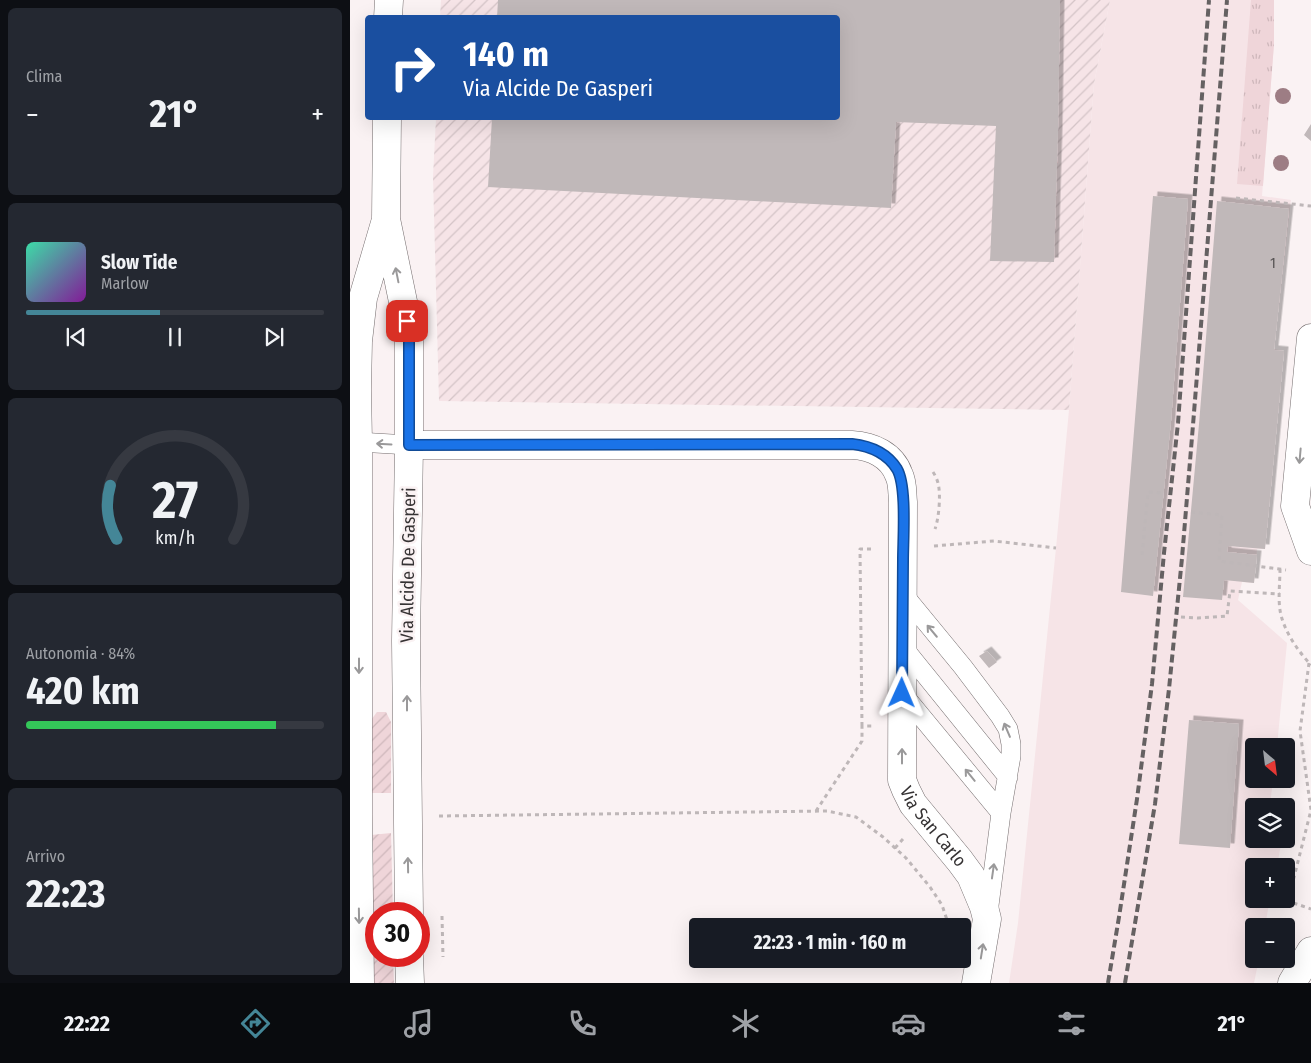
<!DOCTYPE html>
<html lang="it">
<head>
<meta charset="utf-8">
<style>
	:root { --surface:#171b24; --page:#242831; --text:#f1f3f6; --muted:#9ea1a6; --line:#363941; --accent:#448697 }
	body { margin:0; font-family:"Fira Sans Condensed",sans-serif; background:var(--page); color:var(--text); height:100vh; display:flex; flex-direction:column; font-size:19px; white-space:nowrap }
	* { box-sizing:border-box; margin:0 }
	p { font-size:16px; color:var(--muted) }
	.icon { flex:none; width:28px; height:28px; fill:none; stroke:currentColor; stroke-width:2; stroke-linecap:round; stroke-linejoin:round }
	.map { position:relative; flex:1; overflow:hidden }
	.drawer { display:flex; flex-direction:column; gap:8px; padding:8px; background:#0d0f14; width:350px }
	.drawer>* { flex:none }
	.banner { position:absolute; left:15px; top:15px; width:475px; height:105px; border-radius:5px; box-shadow:0 5px 20px #0002; background:#1a4fa0; color:#fff; overflow:hidden }
	.needle { width:32px; rotate:152deg }
	.fabs { position:absolute; left:895px; top:738px; display:grid; gap:10px }
	.fabs a { display:grid; place-items:center; width:50px; height:50px; border-radius:5px; background:var(--surface); box-shadow:0 5px 20px #0002; font-size:25px }
	.speed { position:absolute; left:15px; top:902px; display:flex; gap:10px; font-size:25px; font-weight:700; text-align:center }
	.speed>* { display:grid; place-content:center; width:65px; height:65px; border-radius:50%; background:var(--surface); box-shadow:0 5px 20px #0002; line-height:1 }
	.speed .limit { border:8px solid #d22; background:#fff; color:#111 }
	.pin { position:absolute; display:grid; place-items:center; width:42px; height:42px; color:#fff; margin:-21px; border-radius:10px; box-shadow:0 2px 8px #0006 }
	.me { position:absolute; width:55px; margin:-28px; rotate:1deg; stroke-linejoin:round; filter:drop-shadow(0 0 4px #0008) }
	.turn { display:flex; align-items:center; gap:18px; height:105px; padding:0 15px; font-size:22px }
	.turn .icon { width:65px; height:65px; stroke-width:2.5 }
	.turn b { display:block; font-size:35px; line-height:42px }
	.big { font-size:38px; font-weight:700; line-height:1.1 }
	.drawer .card { flex:1; display:flex; flex-direction:column; justify-content:center; gap:8px; min-width:0; padding:0 18px; border-radius:8px; background:var(--page) }
	.drawer .dial { align-items:center; gap:0 }
	.dial svg { height:130px; overflow:visible; fill:none; stroke:var(--line); stroke-width:7; stroke-linecap:round; text-anchor:middle }
	.dial text { fill:var(--text); stroke:none }
	.song { display:flex; align-items:center; gap:15px }
	.cover { width:60px; height:60px; border-radius:8px; background:linear-gradient(135deg,hsl(160 70% 55%),hsl(290 70% 35%)) }
	.played { height:5px; border-radius:2px; background:linear-gradient(90deg,var(--accent) 45%,var(--line) 45%) }
	.keys { display:flex; justify-content:space-around; direction:ltr }
	.heat { display:flex; justify-content:space-between; align-items:center; font-size:28px; direction:ltr }
	.charge { height:8px; border-radius:4px; background:linear-gradient(90deg,#34c759 84%,var(--line) 0) }
	.trip { position:absolute; left:339px; top:918px; width:282px; height:50px; border-radius:5px; background:var(--surface); box-shadow:0 5px 20px #0002; font-weight:700; line-height:50px; text-align:center }
	.tab-bar { display:flex; height:80px; justify-content:space-around; align-items:center; background:#090b0e; color:var(--muted) }
	.tab-bar .icon { width:35px; height:35px }
	.tab-bar .on { color:var(--accent) }
	.tab-bar b { font-size:22px; color:var(--text) }
	main { display:flex; flex:1; min-height:0 }
	.map>svg:first-child { display:block }
	.built { fill:#f6e4e7 }
	.industrial { fill:url(#industrial-furrows) }
	.grass { fill:url(#grass-tufts) }
	.garden { fill:url(#garden-furrows) }
	.building { fill:#c0b8b9; filter:url(#shadow) }
	.lines { fill:none; stroke-linecap:round; stroke-linejoin:round }
	.lane-casing { stroke:#746d6e; stroke-width:20 }
	.street-casing { stroke:#746d6e; stroke-width:29 }
	.secondary-casing { stroke:#746d6e; stroke-width:29 }
	.path { stroke:#beb7b8; stroke-width:3; stroke-dasharray:4 4; stroke-linecap:butt }
	.lane { stroke:#fff; stroke-width:19 }
	.street { stroke:#fff; stroke-width:28 }
	.secondary { stroke:#fff; stroke-width:28 }
	.rail { stroke:#656162; stroke-width:4; stroke-dasharray:8 4; stroke-linecap:butt }
	.tree { fill:#9d7d84 }
	.oneway { stroke:#9a999a }
	.route-casing { stroke:#114b97; stroke-width:12 }
	.route { stroke:#1a73e8; stroke-width:9 }
	.labels { text-anchor:middle; stroke-width:5; stroke-linejoin:round; paint-order:stroke }
	.number-label { font-size:15px; fill:#585455 }
	.street-label { font-size:18px; fill:#363334; stroke:#faf2f3 }
</style>
</head>
<body>
<main>
<section class="drawer">
<div class="card"><p>Clima</p>
<div class="heat"><a>−</a><b class="big">21°</b><a>+</a></div>
</div>
<div class="card">
<div class="song"><i class="cover"></i><div><b>Slow Tide</b><p>Marlow</p></div></div>
<div class="played"></div>
<div class="keys"><svg class="icon" aria-label="previous" viewBox="0 0 24 24"><path d="M18 5L8 12l10 7zM5 5v14"/></svg><svg class="icon" aria-label="pause" viewBox="0 0 24 24"><path d="M8 5v14M16 5v14"/></svg><svg class="icon" aria-label="next" viewBox="0 0 24 24"><path d="M6 5l10 7-10 7zM19 5v14"/></svg></div>
</div>
<div class="card dial"><svg viewBox="0 0 100 80">
<path d="M14 69A42 42 0 1 1 86 69"/>
<path d="M14 69A42 42 0 0 1 10 36" stroke="#448697"/>
<text x="50" y="56" font-size="32" font-weight="700">27</text>
<text x="50" y="72" font-size="11">km/h</text>
</svg></div>
<div class="card"><p>Autonomia · 84%</p><b class="big">420 km</b><div class="charge"></div></div>
<div class="card"><p>Arrivo</p><b class="big">22:23</b></div>
</section>
<div class="map">
<svg width="961" height="983" viewBox="0 0 961 983">
	<defs>
		<pattern id="industrial-furrows" width="10" height="10" patternUnits="userSpaceOnUse" patternTransform="scale(1.25)"><rect width="10" height="10" fill="#f6e4e7"/><path d="M-1 1l2-2M0 10L10 0M9 11l2-2" fill="none" stroke="#d4c4c7"/></pattern>
		<pattern id="grass-tufts" width="24" height="20" patternUnits="userSpaceOnUse" patternTransform="scale(1.25)"><rect width="24" height="20" fill="#efd5d9"/><path d="M3 7l-1-3M5 7V3M7 7l1-3M15 17l-1-3M17 17v-4M19 17l1-3" fill="none" stroke="#ceb7bb"/></pattern>
		<pattern id="garden-furrows" width="10" height="10" patternUnits="userSpaceOnUse" patternTransform="scale(1.25)"><rect width="10" height="10" fill="#efd5d9"/><path d="M-1 1l2-2M0 10L10 0M9 11l2-2" fill="none" stroke="#ceb7bb"/></pattern>
		<filter id="shadow"><feDropShadow dx="4.5" dy="-4.5" stdDeviation="0" flood-color="#0004"/></filter>
	</defs>
	<rect width="100%" height="100%" fill="#faf2f3"/>
	<path class="built" d="M760,0H924V44L912,196L941,200L924,349L934,351L915,549H907L904,583L892,582L888,600L937,643L927,746H904V779H923L920,806H904V839H932L927,866H904V899H920L915,926H904V959H909L904,983H659L668,923L706,548L719,410L744,84Z"/>
	<path class="industrial" d="M91,0H760L744,84L719,410L89,401L83,177L86,118H488V18H90Z"/>
	<path class="grass" d="M901,0H924V44L913,186L887,184Z"/>
	<path class="garden" d="M27,712H36L41,722V793H22L21,720Z
		M41,833L43,914H26V956H43L44,983H23L21,835Z"/>
	<path class="building" d="M148,0H710L708,130L704,262L640,261L646,126L546,122L541,208L138,187L142,118H488V18H147Z
		M961,124V141L954,135Z
		M803,196L838,199L821,421L803,596L771,592Z
		M867,201L939,209L924,350L934,351L915,549L878,546L877,552L907,555L904,583L874,580L872,600L833,597L849,424Z
		M637,651L647,662L639,668L629,656Z
		M839,720L889,724L880,848L829,844Z"/>
	<g class="lines">
		<defs>
			<path id="lane" d="M8,442L59,445
				M553,594L613,667L650,716L658,729L661,744V756L651,813L638,913
				M552,646L658,777
				M552,693L651,813"/>
			<g id="street">
				<path d="M961,338L945,506L961,551"/>
				<path id="s1" d="M59,445H502C522,446 542,455 549,475C553,483 552,493 553,502L552,780L556,790L563,804L610,861L621,876L634,907L637,919L626,983"/>
				<path d="M942,983L961,951"/>
			</g>
			<path id="secondary" d="M38,18L39,0
				M37,118L36,219L57,321L59,341V445L56,641L59,914
				M59,956L60,983
				M10,983L8,815V442L7,389L8,341L13,298L35,223"/>
		</defs>
		<use href="#lane" class="lane-casing"/>
		<use href="#street" class="street-casing"/>
		<use href="#secondary" class="secondary-casing"/>
		<path class="path" d="M886,198L961,206
			M583,472C585,475 587,479 588,483C591,494 589,518 585,529
			M841,512L872,515L869,561L936,570
			M584,546L644,541L706,548
			M792,555L798,492L813,493
			M930,569C930,582 928,597 930,610C933,630 948,651 961,665
			M831,617L848,618L877,616L880,591L930,594
			M959,663L950,731L961,810L938,901L961,909
			M512,726L510,549H523
			M466,811L512,741V726H522
			M89,816L477,811L506,817L533,837L556,858L580,887L592,905L599,926
			M545,848L553,839
			M92,916L93,957"/>
		<use href="#lane" class="lane"/>
		<use href="#street" class="street"/>
		<use href="#secondary" class="secondary"/>
		<path class="rail" d="M758,983L769,917L787,799L802,684L814,553L828,423L859,0
			M775,983L805,804L819,689L832,558L843,425L877,0"/>
	</g>
	<g class="tree">
		<circle cx="933" cy="96" r="8"/>
		<circle cx="931" cy="163" r="8"/>
	</g>
	<defs><path id="oneway-shaft" d="M-6 0H5M1.5-3L5.5 0L1.5 3" fill="none" stroke-width="1.6" stroke-linecap="round" stroke-linejoin="round" transform="scale(1.25)"/></defs>
	<g class="oneway">
		<use href="#oneway-shaft" transform="translate(47 275) rotate(-101)"/>
		<use href="#oneway-shaft" transform="translate(34 444) rotate(-177)"/>
		<use href="#oneway-shaft" transform="translate(950 456) rotate(95)"/>
		<use href="#oneway-shaft" transform="translate(582 631) rotate(-130)"/>
		<use href="#oneway-shaft" transform="translate(9 666) rotate(90)"/>
		<use href="#oneway-shaft" transform="translate(57 703) rotate(-90)"/>
		<use href="#oneway-shaft" transform="translate(657 730) rotate(-113)"/>
		<use href="#oneway-shaft" transform="translate(552 756) rotate(-90)"/>
		<use href="#oneway-shaft" transform="translate(620 775) rotate(-129)"/>
		<use href="#oneway-shaft" transform="translate(58 865) rotate(-91)"/>
		<use href="#oneway-shaft" transform="translate(643 871) rotate(-82)"/>
		<use href="#oneway-shaft" transform="translate(9 916) rotate(89)"/>
		<use href="#oneway-shaft" transform="translate(632 951) rotate(-81)"/>
	</g>
	<g class="lines">
		<defs>
			<path id="route" d="M57,321L59,341V445L502,444C520,446 537,453 547,469C557,486 553,539 553,560C553,604 552,648 552,693"/>
		</defs>
		<use href="#route" class="route-casing"/>
		<use href="#route" class="route"/>
	</g>
	<g class="labels">
		<g class="number-label">
			<text x="923" y="268">1</text>
		</g>
		<g class="street-label">
			<text transform="translate(58 565) rotate(-89)" y="6">Via Alcide De Gasperi</text>
			<text dy="6" stroke="none"><textPath href="#s1" startOffset="864">Via San Carlo</textPath></text>
		</g>
	</g>
</svg>
<div class="fabs">
<a><svg class="needle" viewBox="-14 -14 28 28"><path d="M0-13l5 13h-10z" fill="#e53935"/><path d="M0 13l5-13h-10z" fill="#9ea1a6"/></svg></a>
<a><svg class="icon" aria-label="layers" viewBox="0 0 24 24"><path d="M12 4l9 5-9 5-9-5zM3 14l9 5 9-5"/></svg></a>
<a>+</a>
<a>−</a>
</div>
<div class="speed"><div class="limit">30</div></div>
<div class="pin" style="left:57px;top:321px;background:#d93025"><svg class="icon" aria-label="arrive" viewBox="0 0 24 24"><path d="M6 21V4h12l-3 4 3 4H6"/></svg></div>
<svg class="me" style="left:552px;top:693px" viewBox="-20 -20 40 40"><path d="M0-17L14 15 0 8-14 15z" fill="#1a73e8" stroke="#fff" stroke-width="4"/></svg>
<div class="trip">22:23 · 1 min · 160 m</div>
<div class="banner">
<div class="turn"><svg class="icon" aria-label="right" viewBox="0 0 24 24"><path d="M7 20v-9h11M14 6l5 5-5 5"/></svg><div><b>140 m</b>Via Alcide De Gasperi</div></div>
</div>
</div>
</main>
<nav class="tab-bar">
<b>22:22</b>
<svg class="icon on" aria-label="directions" viewBox="0 0 24 24"><path d="M12 3l9 9-9 9-9-9zM9 14v-3h6M13 9l2 2-2 2"/></svg>
<svg class="icon" aria-label="music" viewBox="0 0 24 24"><path d="M9 18V5l10-2v13"/><circle cx="6" cy="18" r="3"/><circle cx="16" cy="16" r="3"/></svg>
<svg class="icon" aria-label="phone" viewBox="0 0 24 24"><path d="M5 4h4l2 5-3 2q2 4 5 5l2-3 5 2v4C11 20 4 13 5 4z"/></svg>
<svg class="icon" aria-label="climate" viewBox="0 0 24 24"><path d="M12 3v18M4 7l16 10M4 17L20 7"/></svg>
<svg class="icon" aria-label="car" viewBox="0 0 24 24"><path d="M5 17H2v-5l4-1 3-4h7l3 4 3 1v5h-3M9 17h6M6 11h13"/><circle cx="7" cy="17" r="2"/><circle cx="17" cy="17" r="2"/></svg>
<svg class="icon" aria-label="filters" viewBox="0 0 24 24"><path d="M4 7h16M4 17h16"/><circle cx="9" cy="7" r="2"/><circle cx="15" cy="17" r="2"/></svg>
<b>21°</b>
</nav>
</body>
</html>
